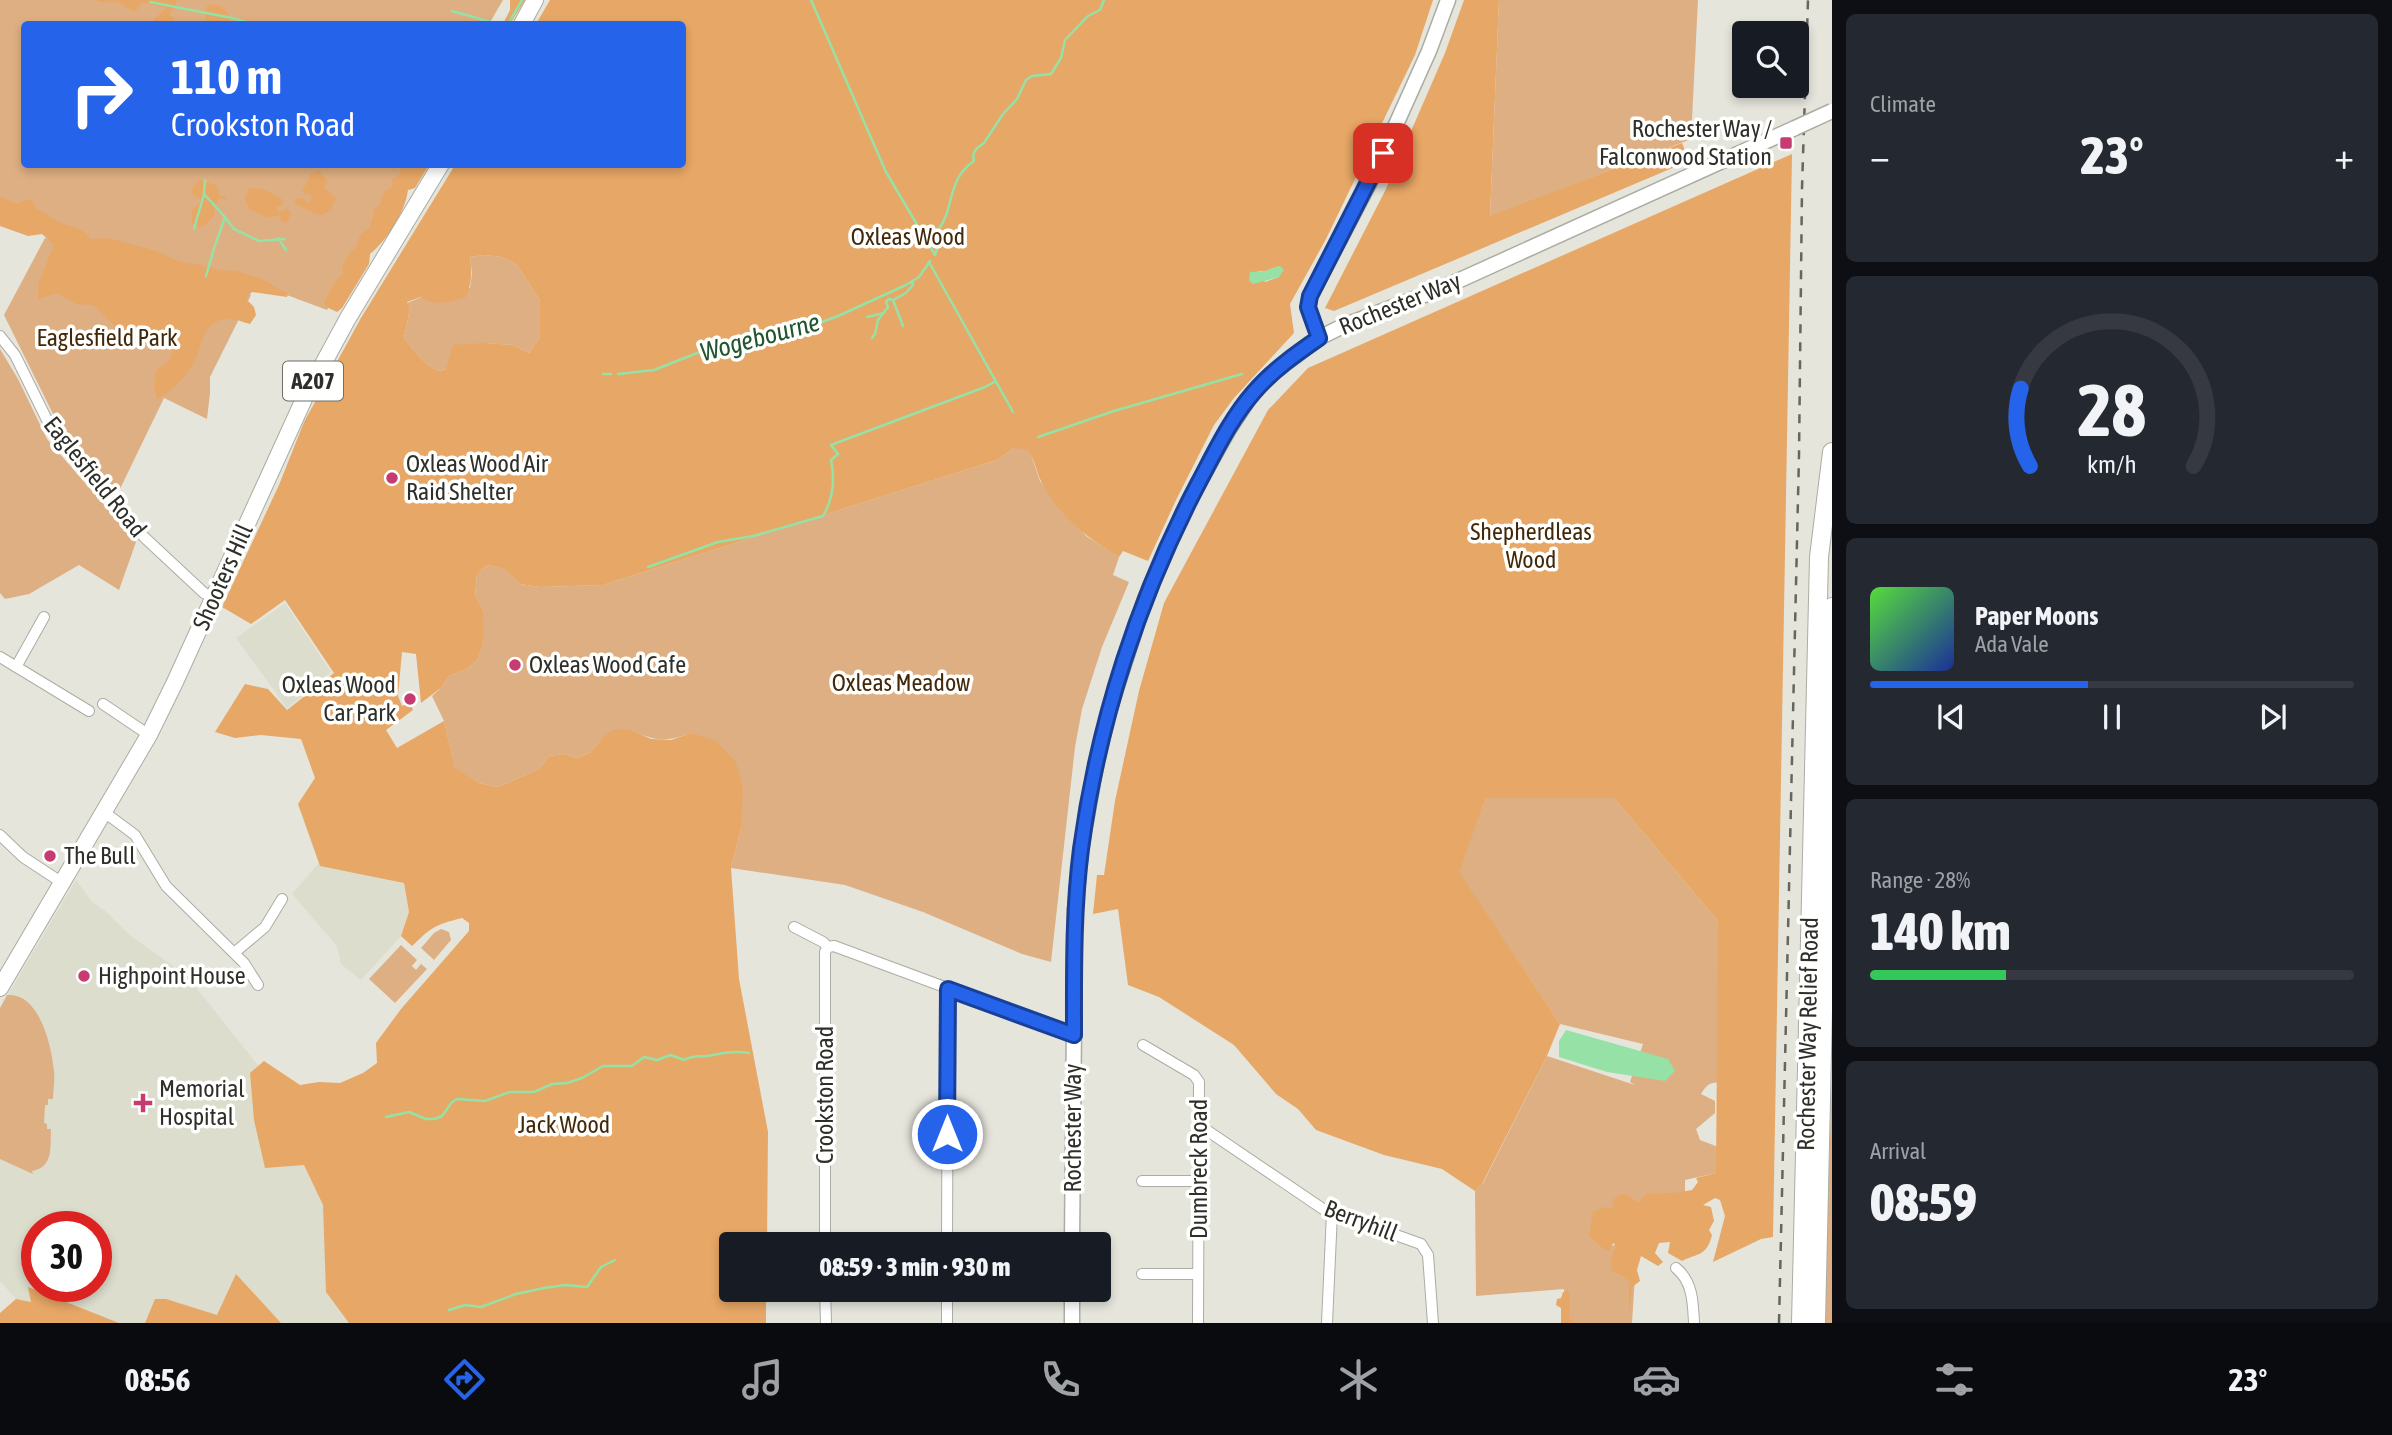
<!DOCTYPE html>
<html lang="en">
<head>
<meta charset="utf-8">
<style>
	:root { --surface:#171b24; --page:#242831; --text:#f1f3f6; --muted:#9ea1a6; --line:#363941; --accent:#2563eb }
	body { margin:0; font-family:"Asap Condensed",sans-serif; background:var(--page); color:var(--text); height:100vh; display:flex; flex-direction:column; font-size:26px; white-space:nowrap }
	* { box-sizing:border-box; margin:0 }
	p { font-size:23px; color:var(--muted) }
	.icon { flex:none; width:38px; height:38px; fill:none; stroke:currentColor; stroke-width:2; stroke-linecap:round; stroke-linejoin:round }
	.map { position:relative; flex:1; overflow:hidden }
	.panel { display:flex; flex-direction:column; gap:14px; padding:14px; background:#0d0f14; width:560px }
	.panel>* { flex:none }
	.top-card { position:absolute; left:21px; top:21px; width:665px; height:147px; border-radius:7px; box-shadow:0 4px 10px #0003; background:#2563eb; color:#fff; overflow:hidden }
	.tools { position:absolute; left:1732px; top:21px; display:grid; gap:14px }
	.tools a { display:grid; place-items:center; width:77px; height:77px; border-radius:7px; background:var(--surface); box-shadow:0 4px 10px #0003; font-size:35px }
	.speed { position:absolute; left:21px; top:1211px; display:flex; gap:14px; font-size:35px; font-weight:700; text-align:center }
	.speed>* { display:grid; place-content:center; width:91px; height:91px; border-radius:50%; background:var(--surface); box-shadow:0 4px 10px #0003; line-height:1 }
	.speed .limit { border:10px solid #d22; background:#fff; color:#111 }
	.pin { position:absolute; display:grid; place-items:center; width:60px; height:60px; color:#fff; margin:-30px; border-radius:14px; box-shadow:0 4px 10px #0006 }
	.me { position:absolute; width:77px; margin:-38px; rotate:0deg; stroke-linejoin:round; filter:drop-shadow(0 0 5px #0008) }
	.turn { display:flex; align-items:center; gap:24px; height:147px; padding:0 35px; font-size:32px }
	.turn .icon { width:91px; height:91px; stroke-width:2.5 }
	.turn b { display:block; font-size:49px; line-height:60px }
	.big { font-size:52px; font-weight:800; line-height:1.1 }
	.panel .tile { flex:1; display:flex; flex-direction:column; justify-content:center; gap:10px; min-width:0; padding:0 24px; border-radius:10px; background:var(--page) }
	.panel .dial { align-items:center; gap:0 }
	.dial svg { height:182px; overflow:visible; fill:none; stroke:var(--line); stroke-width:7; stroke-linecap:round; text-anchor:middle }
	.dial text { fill:var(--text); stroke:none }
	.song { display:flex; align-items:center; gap:21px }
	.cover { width:84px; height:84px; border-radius:10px; background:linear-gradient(135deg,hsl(110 70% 55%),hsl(230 70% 35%)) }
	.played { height:7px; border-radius:4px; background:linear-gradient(90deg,var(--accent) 45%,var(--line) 45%) }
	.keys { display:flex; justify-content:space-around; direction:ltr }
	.heat { display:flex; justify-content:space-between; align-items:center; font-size:38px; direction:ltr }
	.charge { height:10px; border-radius:5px; background:linear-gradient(90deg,#34c759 28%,var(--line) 0) }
	.trip { position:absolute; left:719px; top:1232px; width:392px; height:70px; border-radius:7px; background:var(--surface); box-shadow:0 4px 10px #0003; font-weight:800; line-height:70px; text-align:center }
	.tab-bar { display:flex; height:112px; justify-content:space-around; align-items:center; background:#090b0e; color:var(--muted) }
	.tab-bar .icon { width:49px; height:49px }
	.tab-bar .on { color:var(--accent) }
	.tab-bar b { font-size:32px; color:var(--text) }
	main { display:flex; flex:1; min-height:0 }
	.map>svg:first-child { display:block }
	.built { fill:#dcddcc; fill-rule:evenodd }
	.green { fill:#deaf82 }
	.forest { fill:#e7a766; fill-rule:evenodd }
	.water { fill:#96e1a6 }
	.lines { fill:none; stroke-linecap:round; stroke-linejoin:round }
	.stream { stroke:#96e1a6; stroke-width:2.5 }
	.street-casing { stroke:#abaca3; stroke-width:12 }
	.secondary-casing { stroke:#abaca3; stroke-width:17 }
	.primary-casing { stroke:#abaca3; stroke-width:18 }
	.highway-casing { stroke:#abaca3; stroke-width:20 }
	.street { stroke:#fff; stroke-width:10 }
	.secondary { stroke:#fff; stroke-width:14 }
	.primary { stroke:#fff; stroke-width:16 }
	.highway { stroke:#fff; stroke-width:18 }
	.rail { stroke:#666661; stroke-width:2.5; stroke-dasharray:9 9; stroke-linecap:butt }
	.secondary-bridge-casing { stroke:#abaca3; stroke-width:17; stroke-linecap:butt }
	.secondary-bridge { stroke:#fff; stroke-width:14 }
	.route-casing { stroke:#184099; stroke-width:18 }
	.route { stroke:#2563eb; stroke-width:12 }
	.poi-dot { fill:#c73c70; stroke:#fffffe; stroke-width:2.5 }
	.labels { text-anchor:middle; stroke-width:7; stroke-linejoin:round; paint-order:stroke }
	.shield { fill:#fffffe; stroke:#6d6d6a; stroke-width:2 }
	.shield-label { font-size:23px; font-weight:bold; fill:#2e2e2b }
	.poi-label { font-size:24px; fill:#2e2e2b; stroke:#fffffe; text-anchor:start }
	.park-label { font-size:24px; fill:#43290c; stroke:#fffffe }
	.street-label { font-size:24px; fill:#2e2e2b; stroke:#fffffe }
	.water-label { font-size:26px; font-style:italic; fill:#20552f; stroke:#fffffe }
</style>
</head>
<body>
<main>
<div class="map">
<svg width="1832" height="1323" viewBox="0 0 1832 1323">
	<rect width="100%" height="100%" fill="#e5e5dc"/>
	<path class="built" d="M285,603L331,672L287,708L236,638Z
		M323,858L404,883L409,912L401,936L361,980L341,964L337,946L292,894Z
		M76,880L92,902L104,910L131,936L180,971L189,987L194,985L316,1138L328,1261L350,1323H26L31,1303L16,1299L0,1281V1008ZM37,1227H96V1286H37Z"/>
	<path class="green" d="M0,0H503L489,24H24V164L409,165L327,310L260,285L0,221Z
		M1499,0H1698L1691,139L1490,217Z
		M45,238L251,295L210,377V393L207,419L164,398L118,493L58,424L4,315Z
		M484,255L502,257L517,265L540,301V337L529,353L513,345L486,343L446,369L440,371C424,366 415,351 404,338L410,309L407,303L422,297L470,288L472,273L470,257Z
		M0,349L18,379L47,439L136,542L119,590L79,565L29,594L5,599L0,593Z
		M1014,448H1027L1031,455L1040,481L1086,536L1119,557L1113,575L1129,582L1102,647L1082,709L1075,747L1051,962L1022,954L923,912L845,885L731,868L741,829L691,733C666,742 656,742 632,730L601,739L591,752L577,758L564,754L549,756L539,769L498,787L479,783L455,769L444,721L432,696L442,687L449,676L469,668L477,660L482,648L483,610L475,595L477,574L487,565L506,569L520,584L540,587L603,585L997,460Z
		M1486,798H1614L1718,921L1723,1083C1711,1081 1707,1084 1701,1094L1715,1101V1113L1696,1129L1700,1140L1721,1148L1716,1173L1685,1180V1197L1605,1247L1621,1244L1635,1276L1632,1323H1564V1289L1476,1296L1475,1191L1483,1183L1547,1056L1635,1085L1630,1082L1643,1044L1560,1024L1458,872Z
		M441,929L449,932L451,940L434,960L421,948L434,933Z
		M401,945L417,960L412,966L416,970L421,964L427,969L395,1003L369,979Z
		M7,995C40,992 52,1048 54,1072C55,1081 53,1091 53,1099H48V1105H45L44,1123L47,1124V1129H51C50,1147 54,1167 32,1171L33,1174L0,1159V1008Z
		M1832,1077V1323H1824Z"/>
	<path class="forest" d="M96,0H177L176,5L169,14L174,18L172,24H155L153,20L166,8L142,2L136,11C127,10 127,7 120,3C112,0 104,5 96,0Z
		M510,0H525L510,24H503L510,10Z
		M550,0H1433L1415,55L1326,239L1290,304L1294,333L1234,398L1214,425L1177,498L1148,561L1123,551L1119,557C1087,538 1060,517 1042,483C1036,472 1035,459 1027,449L1014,448L997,460L603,585L540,587L520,584L505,569L487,565L477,574L475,595L483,610V636L482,648L477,660L469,668L449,676L442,687L421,703L416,654L402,652L398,696L402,706L410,703L413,710L386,730L397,748L444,721L455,768L479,783L498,787L539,769L549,756L564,754L577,758L591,752L601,739L614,729L632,730L651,739L671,740L691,733L716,741L736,762L743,790L741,829L731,868L739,979L768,1132L767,1244H732V1290H766V1323H349L326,1292L323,1205L304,1165L265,1168L254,1120L250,1073L264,1061L300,1085L319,1082L340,1083L363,1073L377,1063L376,1043L401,1009L469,931V923L462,918C434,925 432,927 412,946L401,936L409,912L404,883L320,866L298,804L315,778L301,739L261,735L235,738L215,732L245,684L268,689L287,710L334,673L285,600L251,624L222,607L279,485L304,422L361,318L455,165L682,164V24H536ZM484,255L502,257L517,265L540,301V337L529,353L513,345L486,343L453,345L446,369L440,371C424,366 415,351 404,338L410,309L407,302L421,297C434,308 452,301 466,297C472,283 472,271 470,257ZM1280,266L1279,277L1265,282L1258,271H1265Z
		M1464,0H1499L1490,216L1682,143L1689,161L1334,311L1325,308L1385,191L1445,53Z
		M214,4C225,7 230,13 229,24H207L205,12L207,6Z
		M1792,154L1773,1237L1761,1239L1713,1262L1725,1216L1720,1200L1715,1198L1703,1205L1711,1207L1714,1221L1709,1230L1712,1235C1707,1256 1698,1253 1682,1261L1668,1253L1670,1242L1659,1243L1655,1253L1663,1262L1658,1266L1641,1256L1637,1270L1640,1281L1632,1287L1629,1314V1282L1624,1277L1611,1270V1259L1616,1246L1613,1243L1610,1251L1605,1250L1589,1236L1593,1212L1603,1207L1613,1209V1200L1621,1194L1628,1195L1638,1203L1646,1194L1674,1193L1692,1190L1698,1182L1696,1178L1716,1173L1718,921L1614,798H1486L1459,872L1560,1024L1547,1056L1482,1184L1475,1191L1442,1169L1384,1155L1316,1130L1298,1109L1276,1094L1234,1045L1159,997L1128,985L1118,909L1093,914L1097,875H1104L1115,801L1139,691L1164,603L1268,410L1308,368Z
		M401,165H429L415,188L408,190C405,213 387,240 370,254L369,264L342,308L337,312L326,307L324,303C328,294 335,279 343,274L342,268L350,252L356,248L360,235L370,227L375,208L380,204L384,192L392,187V180L400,174Z
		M319,170L327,181L324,188L336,198L331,210L322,215L313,213L295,203V199L301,198L309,203L313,195L304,194L302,188L306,185L310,174Z
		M199,180L216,185L220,196L226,197L227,200L219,198L214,208L215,214L205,225L200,227L192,223V210L200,203V199L193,195L191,190Z
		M249,188L263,189L282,199L283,203L281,206H277V210L279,212L287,209L291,212L288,221L285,223L281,221L280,215L268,218L249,209L245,198Z
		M0,197L17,204L27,199L34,203L36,209C46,212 53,220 61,223C76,229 80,226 91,239L108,238L156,251L180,262L200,265L220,270L236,271L262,279L288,294L287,297L252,292L246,299L254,307L256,315L250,324C242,322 231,317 223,319C201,324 202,348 193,364C183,379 173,391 157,399L154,386L156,370L169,361L173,348C161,346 153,340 142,337L132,343L119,334L113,324L93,305L76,304L57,293L38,299L39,282L54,245L42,234L28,236L0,226Z
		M236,1274L281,1323H145L155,1299H166L217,1315Z
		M28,1287L119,1323H0V1313L16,1299L31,1302Z
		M1567,1289L1570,1295L1569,1318L1575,1323H1561V1308L1556,1305L1557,1299L1561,1298L1563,1292H1566Z"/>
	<path class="water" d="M1280,266L1284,270L1279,277L1253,284L1249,281L1250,272L1265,271Z
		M1566,1030L1668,1059L1675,1071L1665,1081L1607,1072L1559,1057V1041Z"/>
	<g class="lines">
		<path class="stream" d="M811,0L886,172L935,255
			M150,2L232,18L253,24
			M452,11L498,24
			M508,24L522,0
			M204,194L225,217L216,243
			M225,217L234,229L259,241L285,239
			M194,229L204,194L205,180
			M278,238L286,250
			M935,255L941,237L938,230C955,209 946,180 974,161L973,155L976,149L984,143L1003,114L1017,99L1026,80L1032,76L1051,74L1061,58L1065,40L1088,16L1100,10L1104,0
			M929,262L1013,412
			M206,276L215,245
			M893,300L903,326
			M867,317L884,313
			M872,338L875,334L878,320L888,307L886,302L889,299L893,300L906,293L913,285L912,282
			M603,374H611
			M618,374L654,370L733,339L811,326L838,316L906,285L919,277L930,261
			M1038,437L1114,411L1242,374
			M648,567L718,542L753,536L823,516C833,499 835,479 831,460L838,454L831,445L985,387L996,381
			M386,1117L409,1112L426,1119H435L442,1116L452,1102L457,1099L485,1101L510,1092H534L552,1084L567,1083L582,1078L603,1066H632L644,1057L657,1060L671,1055L684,1060C695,1054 703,1058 713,1055C726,1052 736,1051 749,1053
			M449,1310L465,1305L481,1307L516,1294L544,1288L565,1285L587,1287L601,1267L615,1260"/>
		<defs>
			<path id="street" d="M0,336L15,355L53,432L144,537L204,593L214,598
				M0,657L89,711
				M16,667L44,617
				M103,704L149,735
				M104,812L135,835L166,886L244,963L258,985
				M0,835L23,857L61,882
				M794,927L823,942L828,947
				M234,953L265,927L282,899
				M1143,1045L1194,1075L1199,1082L1198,1323
				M1199,1125L1323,1209L1421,1244L1428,1255L1433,1323
				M1142,1181H1199
				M825,1244V952L828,947L834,946L1074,1035
				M947,1244L948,989
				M1676,1268C1693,1282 1693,1303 1694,1323
				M1142,1274H1198
				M825,1290L826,1323
				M947,1323V1290
				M1327,1323L1332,1213"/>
			<path id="secondary" d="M1319,338L1308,308L1310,296L1372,178L1429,51L1448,0
				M1072,1244L1075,910L1081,848L1095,770L1108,714L1145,599L1188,502L1229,429L1252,394L1270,375L1319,338L1343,326L1440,289L1795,128
				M1072,1323V1290"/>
			<path id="primary" d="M522,24L535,0
				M0,988L149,735L175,682L304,399L348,318L441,164"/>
			<path id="highway" d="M1801,1323L1819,557L1832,452
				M1816,1323L1832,607"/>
		</defs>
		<use href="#street" class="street-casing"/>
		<use href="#secondary" class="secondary-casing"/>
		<use href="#primary" class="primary-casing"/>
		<use href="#highway" class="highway-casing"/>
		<use href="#street" class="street"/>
		<use href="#secondary" class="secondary"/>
		<use href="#primary" class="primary"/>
		<use href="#highway" class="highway"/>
		<path class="rail" d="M1779,1323L1799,455L1802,188L1808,0"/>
		<defs>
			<path id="secondary-bridge" d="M1795,128L1832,111"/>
		</defs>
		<use href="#secondary-bridge" class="secondary-bridge-casing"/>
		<use href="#secondary-bridge" class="secondary-bridge"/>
	</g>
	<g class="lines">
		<defs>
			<path id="route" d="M947,1134L948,989L1074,1035C1074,973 1073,911 1081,849C1098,722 1139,596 1199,482C1215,452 1231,418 1254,392C1273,370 1296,354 1319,338L1308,307L1310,296L1383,153"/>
		</defs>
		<use href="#route" class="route-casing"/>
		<use href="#route" class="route"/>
	</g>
	<g class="poi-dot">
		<rect x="1779" y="136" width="14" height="14" rx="3.5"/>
		<circle cx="392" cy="478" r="7"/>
		<circle cx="515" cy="665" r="7"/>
		<circle cx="410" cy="699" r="7"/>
		<circle cx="50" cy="856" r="7"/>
		<circle cx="84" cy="976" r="7"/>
		<path d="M139.5 1092.5h7v7h7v7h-7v7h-7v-7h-7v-7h7z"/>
	</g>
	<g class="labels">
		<rect class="shield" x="283" y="361.5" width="60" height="39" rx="5"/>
		<g class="shield-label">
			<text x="313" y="389">A207</text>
		</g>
		<g class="poi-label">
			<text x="1772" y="137" text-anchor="end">Rochester Way /<tspan x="1772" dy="28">Falconwood Station</tspan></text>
			<text x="406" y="472">Oxleas Wood Air<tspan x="406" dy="28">Raid Shelter</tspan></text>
			<text x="529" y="673">Oxleas Wood Cafe</text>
			<text x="396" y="693" text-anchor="end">Oxleas Wood<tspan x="396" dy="28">Car Park</tspan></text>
			<text x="64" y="864">The Bull</text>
			<text x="98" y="984">Highpoint House</text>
			<text x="159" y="1097">Memorial<tspan x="159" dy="28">Hospital</tspan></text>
		</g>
		<g class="park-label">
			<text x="908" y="245">Oxleas Wood</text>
			<text x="107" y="346">Eaglesfield Park</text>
			<text x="1531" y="540">Shepherdleas<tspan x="1531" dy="28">Wood</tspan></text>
			<text x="901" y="691">Oxleas Meadow</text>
			<text x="564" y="1133">Jack Wood</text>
		</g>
		<g class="street-label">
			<text transform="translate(1400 304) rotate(-22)" y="8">Rochester Way</text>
			<text transform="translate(95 477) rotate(51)" y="8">Eaglesfield Road</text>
			<text transform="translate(223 577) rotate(-66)" y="8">Shooters Hill</text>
			<text transform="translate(1808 1034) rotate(-89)" y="8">Rochester Way Relief Road</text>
			<text transform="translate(825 1095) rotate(-90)" y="8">Crookston Road</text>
			<text transform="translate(1073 1128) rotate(-90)" y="8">Rochester Way</text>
			<text transform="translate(1199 1169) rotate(-90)" y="8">Dumbreck Road</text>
			<text transform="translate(1361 1221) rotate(21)" y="8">Berryhill</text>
		</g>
		<g class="water-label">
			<text transform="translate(760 337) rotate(-15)" y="9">Wogebourne</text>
		</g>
	</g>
</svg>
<div class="tools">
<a><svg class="icon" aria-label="search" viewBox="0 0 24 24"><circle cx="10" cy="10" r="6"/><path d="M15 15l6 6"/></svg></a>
</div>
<div class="speed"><div class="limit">30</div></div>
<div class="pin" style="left:1383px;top:153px;background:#d93025"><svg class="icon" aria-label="arrive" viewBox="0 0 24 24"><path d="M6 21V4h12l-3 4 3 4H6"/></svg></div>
<svg class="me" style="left:947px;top:1134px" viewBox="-20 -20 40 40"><circle r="17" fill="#2563eb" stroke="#fff" stroke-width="3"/><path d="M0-11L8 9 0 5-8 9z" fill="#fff"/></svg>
<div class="trip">08:59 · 3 min · 930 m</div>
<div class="top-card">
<div class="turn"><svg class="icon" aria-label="right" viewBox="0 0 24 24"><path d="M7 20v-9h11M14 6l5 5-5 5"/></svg><div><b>110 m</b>Crookston Road</div></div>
</div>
</div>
<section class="panel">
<div class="tile"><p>Climate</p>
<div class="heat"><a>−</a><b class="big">23°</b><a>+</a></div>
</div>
<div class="tile dial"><svg viewBox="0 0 100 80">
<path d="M14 69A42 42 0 1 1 86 69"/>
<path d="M14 69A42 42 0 0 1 10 35" stroke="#2563eb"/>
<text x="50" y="56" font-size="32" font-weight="700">28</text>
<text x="50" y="72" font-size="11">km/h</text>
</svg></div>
<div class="tile">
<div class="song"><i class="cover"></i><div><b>Paper Moons</b><p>Ada Vale</p></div></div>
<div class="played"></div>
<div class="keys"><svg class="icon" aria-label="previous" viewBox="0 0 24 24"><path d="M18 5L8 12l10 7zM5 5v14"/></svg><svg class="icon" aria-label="pause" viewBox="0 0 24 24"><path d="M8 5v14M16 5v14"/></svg><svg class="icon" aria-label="next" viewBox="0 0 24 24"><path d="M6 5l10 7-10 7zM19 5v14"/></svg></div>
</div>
<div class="tile"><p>Range · 28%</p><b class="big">140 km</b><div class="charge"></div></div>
<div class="tile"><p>Arrival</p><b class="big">08:59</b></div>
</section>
</main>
<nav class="tab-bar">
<b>08:56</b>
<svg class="icon on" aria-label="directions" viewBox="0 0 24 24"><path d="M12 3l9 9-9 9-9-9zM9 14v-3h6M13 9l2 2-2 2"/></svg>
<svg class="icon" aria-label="music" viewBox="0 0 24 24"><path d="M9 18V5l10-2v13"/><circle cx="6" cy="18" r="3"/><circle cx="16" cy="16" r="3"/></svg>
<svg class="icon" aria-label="phone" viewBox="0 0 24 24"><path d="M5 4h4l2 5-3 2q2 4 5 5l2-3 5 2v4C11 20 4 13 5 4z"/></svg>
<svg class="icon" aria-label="climate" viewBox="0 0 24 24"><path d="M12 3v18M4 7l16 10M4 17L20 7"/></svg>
<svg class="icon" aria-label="car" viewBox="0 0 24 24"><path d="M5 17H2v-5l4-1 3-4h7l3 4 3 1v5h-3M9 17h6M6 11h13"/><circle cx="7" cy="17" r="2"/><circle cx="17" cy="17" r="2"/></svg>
<svg class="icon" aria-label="filters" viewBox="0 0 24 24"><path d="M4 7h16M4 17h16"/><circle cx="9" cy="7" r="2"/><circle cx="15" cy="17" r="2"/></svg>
<b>23°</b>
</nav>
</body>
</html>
